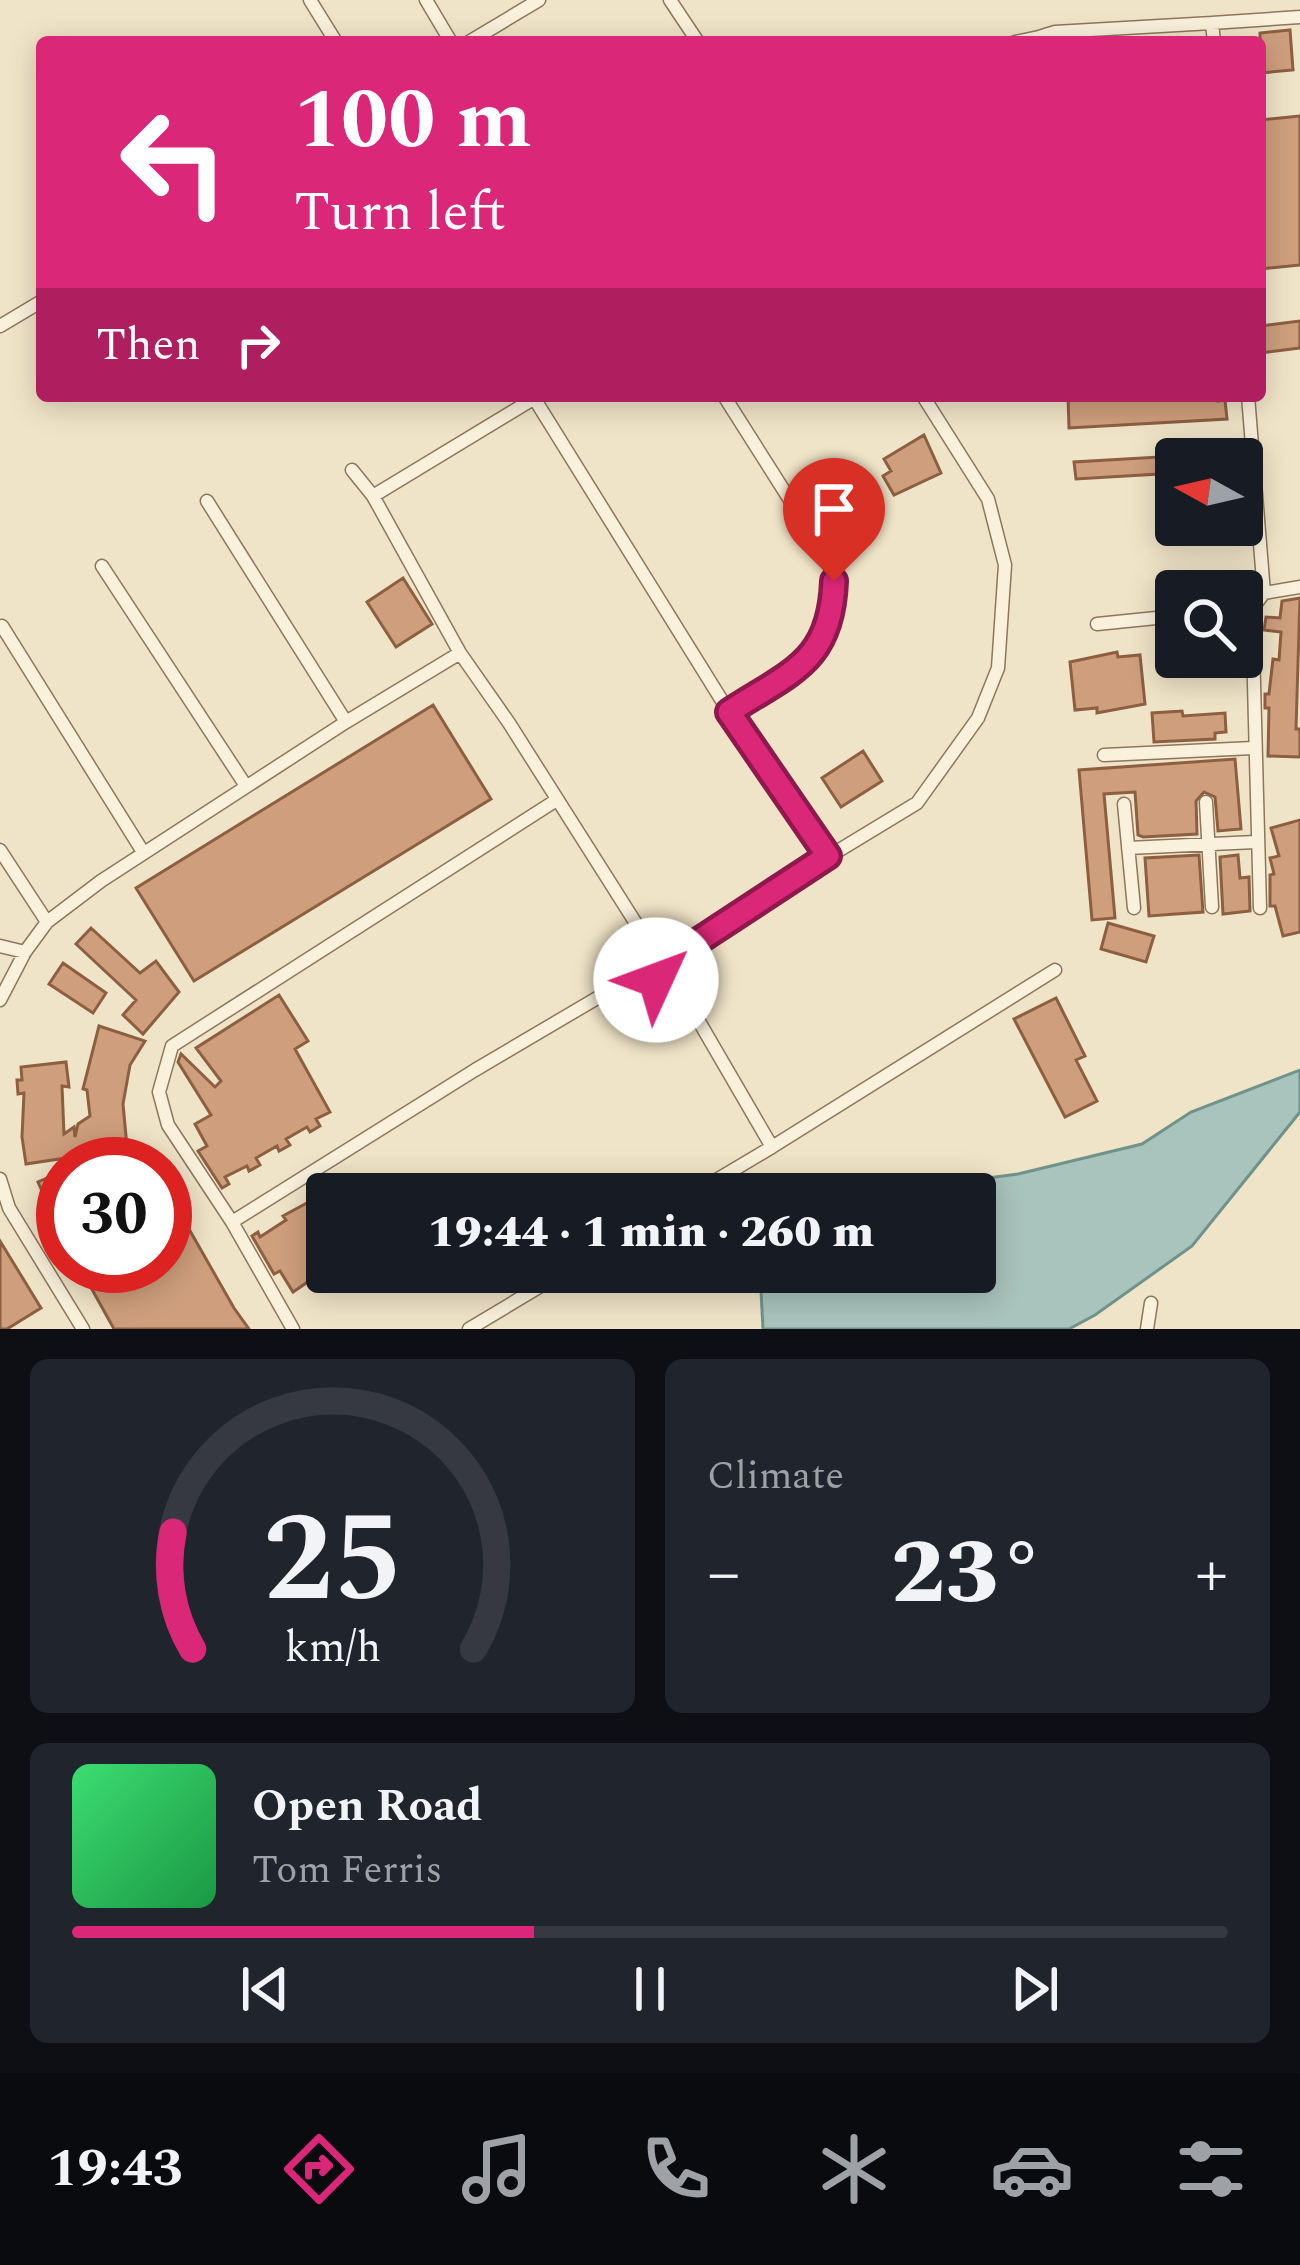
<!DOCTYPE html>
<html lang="en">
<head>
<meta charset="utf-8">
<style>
	:root { --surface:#171b24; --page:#20242c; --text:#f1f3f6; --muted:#9ea1a6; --line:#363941; --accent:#db2777 }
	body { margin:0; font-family:Spectral,serif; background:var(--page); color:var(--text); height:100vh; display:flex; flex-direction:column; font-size:45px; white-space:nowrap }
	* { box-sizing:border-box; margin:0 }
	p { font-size:39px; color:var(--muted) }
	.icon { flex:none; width:66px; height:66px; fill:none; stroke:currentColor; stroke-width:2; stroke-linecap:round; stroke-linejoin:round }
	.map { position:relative; height:1329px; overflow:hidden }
	.panel { display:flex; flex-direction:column; gap:30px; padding:30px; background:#0d0f14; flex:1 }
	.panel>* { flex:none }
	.top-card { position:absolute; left:36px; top:36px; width:1230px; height:366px; border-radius:12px; box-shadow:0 6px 30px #0003; background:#db2777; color:#fff; overflow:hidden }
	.needle { width:78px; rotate:278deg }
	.fabs { position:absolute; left:1155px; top:438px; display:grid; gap:24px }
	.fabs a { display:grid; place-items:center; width:108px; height:108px; border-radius:12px; background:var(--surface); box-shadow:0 6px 30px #0003; font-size:60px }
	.speed { position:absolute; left:36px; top:1137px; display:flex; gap:24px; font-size:60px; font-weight:700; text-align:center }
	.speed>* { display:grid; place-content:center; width:156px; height:156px; border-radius:50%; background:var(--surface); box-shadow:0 6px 30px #0003; line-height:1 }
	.speed .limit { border:18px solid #d22; background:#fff; color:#111 }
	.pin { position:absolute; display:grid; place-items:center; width:102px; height:102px; color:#fff; margin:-123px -51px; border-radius:50% 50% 50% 0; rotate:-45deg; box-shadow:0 0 12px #0007 }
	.pin .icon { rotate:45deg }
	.me { position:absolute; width:132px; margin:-66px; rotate:47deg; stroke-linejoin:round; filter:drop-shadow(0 0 9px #0008) }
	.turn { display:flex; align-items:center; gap:42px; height:252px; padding:0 60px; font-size:54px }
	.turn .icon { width:156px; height:156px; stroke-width:2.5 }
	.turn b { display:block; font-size:84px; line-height:102px }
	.then { display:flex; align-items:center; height:114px; padding:0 60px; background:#0003; gap:24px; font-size:45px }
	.big { font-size:90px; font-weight:800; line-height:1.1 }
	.panel .widget { flex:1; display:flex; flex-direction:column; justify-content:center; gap:18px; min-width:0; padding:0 42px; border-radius:18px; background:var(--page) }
	.panel .dial { align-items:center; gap:0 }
	.dial svg { height:312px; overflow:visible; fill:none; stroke:var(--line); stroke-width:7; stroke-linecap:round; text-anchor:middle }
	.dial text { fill:var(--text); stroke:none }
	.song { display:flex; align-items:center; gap:36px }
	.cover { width:144px; height:144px; border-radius:18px; background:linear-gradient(135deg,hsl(140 70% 55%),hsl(140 70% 35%)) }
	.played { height:12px; border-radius:6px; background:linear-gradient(90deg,var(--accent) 40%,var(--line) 40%) }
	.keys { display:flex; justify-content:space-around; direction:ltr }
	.heat { display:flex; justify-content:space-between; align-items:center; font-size:66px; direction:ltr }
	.panel .tiles { flex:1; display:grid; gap:30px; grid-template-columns:1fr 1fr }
	.widget:last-child { grid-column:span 2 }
	.trip { position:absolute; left:306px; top:1173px; width:690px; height:120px; border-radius:12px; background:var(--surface); box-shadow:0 6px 30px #0003; font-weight:800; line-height:120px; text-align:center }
	.tabs { display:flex; height:192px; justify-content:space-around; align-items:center; background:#090b0e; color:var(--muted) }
	.tabs .icon { width:84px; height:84px }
	.tabs .current { color:var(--accent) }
	.tabs b { font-size:54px; color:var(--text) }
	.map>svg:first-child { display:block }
	.water { fill:#a9c4bc; stroke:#6f938a; stroke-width:3 }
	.building { fill:#cf9f7d; stroke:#8d5f41; stroke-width:3 }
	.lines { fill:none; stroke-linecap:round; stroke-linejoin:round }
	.street-casing { stroke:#8d765c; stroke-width:15 }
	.street { stroke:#faf1dc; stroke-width:12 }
	.route-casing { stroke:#8e194d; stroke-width:30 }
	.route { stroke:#db2777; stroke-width:21 }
</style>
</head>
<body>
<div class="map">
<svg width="1300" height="1329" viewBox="0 0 1300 1329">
	<rect width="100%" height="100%" fill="#f0e4c8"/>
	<path class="water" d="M1300,1070V1112L1192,1246L1095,1315L1069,1329H763L760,1272H975V1194H868L1018,1174L1142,1144L1191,1112Z"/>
	<path class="building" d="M1290,30L1293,70L1260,73V33Z
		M1300,116V265L1260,269V120Z
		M1300,321V348L1260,353V326Z
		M1068,396H1218V401L1225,400L1227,419L1069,428Z
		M924,435L941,473L894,495L883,476L891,471L884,459Z
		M1176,456V473L1076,479L1074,462Z
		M403,578L432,624L396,647L367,602Z
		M1300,598L1296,729H1300V757L1268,756L1269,708H1265V694H1269L1273,659L1279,660L1281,632L1264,630L1266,617L1280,618L1282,601Z
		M1117,652L1118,657L1140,655L1145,704L1097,713V708L1075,710L1070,662Z
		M433,705L491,799L194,981L136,888Z
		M1182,711L1183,716L1225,713L1226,732L1215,733V739L1154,742L1152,713Z
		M863,751L882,781L841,807L822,778Z
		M1235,759L1241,829L1218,831L1215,797L1204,792L1196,801L1197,834L1143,837L1138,835L1135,792L1104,794L1115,918L1092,920L1079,770Z
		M1300,820V932L1283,936L1275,906H1270V875L1274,874L1270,858L1279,856L1271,828Z
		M1199,855L1203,912L1149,916L1145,858Z
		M1238,855L1240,878L1249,877L1250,911L1223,914L1220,857Z
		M1108,923L1154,936L1146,962L1101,949Z
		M91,928L140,973L156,961L179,992L143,1034L123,1015L136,1000L76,944Z
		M63,963L106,993L93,1013L49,984Z
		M279,995L308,1041L295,1049L330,1112L316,1119L320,1126L310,1132L307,1127L286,1139L290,1145L279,1151L277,1146L256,1158L260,1165L249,1171L247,1166L225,1177L229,1184L222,1188L198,1151L207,1146L195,1124L211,1115L178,1062L181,1054L215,1087L221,1081L196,1048Z
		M1056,998L1085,1056L1076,1060L1097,1101L1065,1117L1014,1019Z
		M99,1026L145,1041L130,1065L123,1104L127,1147L132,1146L137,1164H79L99,1153L26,1164L22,1137L24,1093L18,1094L17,1080H22L21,1067L66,1062L69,1087L62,1086L64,1134L74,1127L75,1137L78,1124L90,1116L87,1090L83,1089Z
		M63,1171V1243L49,1219L53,1216L38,1182Z
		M165,1187L234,1308L249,1329H114L79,1266H165Z
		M327,1192V1243L313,1252L325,1270L293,1292L280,1271L274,1274L252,1236L258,1232L260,1237L286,1220L283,1216Z
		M0,1241L41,1308L7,1329H0Z"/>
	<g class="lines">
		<defs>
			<path id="street" d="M310,0L336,42
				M426,0L451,42
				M670,0L698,42
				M469,42L539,0
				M1015,42L1039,37
				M1036,42L1039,37L1055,32L1212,23
				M1214,42L1212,23L1300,17
				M0,326L42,301
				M724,396L828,560C853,649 791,672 729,712
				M1248,396L1264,593
				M534,398L729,712L828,857L917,803L978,718L998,668L1005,565L988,499L923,396
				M352,470L373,496L460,653L509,723L649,944
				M373,496L538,396
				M207,501L346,722
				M102,566L246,786
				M1097,624L1176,616
				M2,626L143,852
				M1104,755L1253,748
				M1206,802L1212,907
				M1124,804L1134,908
				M1128,848L1255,842
				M0,850L47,922
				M1260,908L1252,609L1264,593L1300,587
				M0,946L25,952
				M677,955L669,944L656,942L644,950L640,964C647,979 658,983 672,975L677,955L828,857
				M672,975L772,1147L1055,970
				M0,1000L25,952L47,922L101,881L346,722L460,653
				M0,1179L9,1208L83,1329
				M693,1194L772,1147
				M232,1222L475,1070L643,971
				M293,1329L232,1222L168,1125L159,1092L172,1046L555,801
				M469,1329L564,1272
				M1147,1329L1151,1303"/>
		</defs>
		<use href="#street" class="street-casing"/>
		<use href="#street" class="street"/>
	</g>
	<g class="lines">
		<defs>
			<path id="route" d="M656,980C672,978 679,970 677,955L828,856L729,712C790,672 831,663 834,581"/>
		</defs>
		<use href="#route" class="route-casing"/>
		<use href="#route" class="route"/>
	</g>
</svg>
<div class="fabs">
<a><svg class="needle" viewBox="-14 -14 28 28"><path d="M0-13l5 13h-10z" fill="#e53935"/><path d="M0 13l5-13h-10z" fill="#9ea1a6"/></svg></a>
<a><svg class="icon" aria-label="search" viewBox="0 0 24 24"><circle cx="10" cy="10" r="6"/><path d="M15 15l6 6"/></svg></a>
</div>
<div class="speed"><div class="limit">30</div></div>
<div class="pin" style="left:834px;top:581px;background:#d93025"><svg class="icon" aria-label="arrive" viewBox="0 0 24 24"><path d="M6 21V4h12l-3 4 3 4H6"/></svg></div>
<svg class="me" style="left:656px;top:980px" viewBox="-20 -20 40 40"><circle r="19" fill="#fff"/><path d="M0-13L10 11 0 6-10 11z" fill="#db2777"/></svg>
<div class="trip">19:44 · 1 min · 260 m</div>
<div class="top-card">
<div class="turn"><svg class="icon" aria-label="left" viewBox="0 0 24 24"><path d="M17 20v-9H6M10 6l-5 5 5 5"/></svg><div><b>100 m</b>Turn left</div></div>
<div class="then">Then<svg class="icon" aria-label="right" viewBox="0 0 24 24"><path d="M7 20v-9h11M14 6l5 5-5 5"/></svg></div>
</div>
</div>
<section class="panel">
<div class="tiles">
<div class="widget dial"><svg viewBox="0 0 100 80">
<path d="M14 69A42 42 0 1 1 86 69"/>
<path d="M14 69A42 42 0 0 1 9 39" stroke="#db2777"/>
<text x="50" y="56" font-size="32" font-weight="700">25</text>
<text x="50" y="72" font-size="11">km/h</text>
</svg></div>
<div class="widget"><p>Climate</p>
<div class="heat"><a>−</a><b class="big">23°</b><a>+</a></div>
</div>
<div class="widget">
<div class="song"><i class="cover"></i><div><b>Open Road</b><p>Tom Ferris</p></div></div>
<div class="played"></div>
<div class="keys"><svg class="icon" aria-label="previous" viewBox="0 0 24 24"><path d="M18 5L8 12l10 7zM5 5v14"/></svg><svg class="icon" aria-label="pause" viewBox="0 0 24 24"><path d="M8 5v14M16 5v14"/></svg><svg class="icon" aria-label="next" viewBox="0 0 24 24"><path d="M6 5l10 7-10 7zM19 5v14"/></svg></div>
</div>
</div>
</section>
<nav class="tabs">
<b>19:43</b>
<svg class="icon current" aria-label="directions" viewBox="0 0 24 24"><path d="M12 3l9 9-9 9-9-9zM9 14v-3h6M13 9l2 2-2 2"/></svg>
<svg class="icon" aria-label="music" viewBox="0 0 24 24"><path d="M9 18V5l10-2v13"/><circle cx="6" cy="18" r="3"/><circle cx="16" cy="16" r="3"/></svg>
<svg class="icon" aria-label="phone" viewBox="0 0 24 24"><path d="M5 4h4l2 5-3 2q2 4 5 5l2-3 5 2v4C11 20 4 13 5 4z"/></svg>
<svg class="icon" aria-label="climate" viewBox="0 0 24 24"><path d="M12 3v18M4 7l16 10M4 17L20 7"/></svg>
<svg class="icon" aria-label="car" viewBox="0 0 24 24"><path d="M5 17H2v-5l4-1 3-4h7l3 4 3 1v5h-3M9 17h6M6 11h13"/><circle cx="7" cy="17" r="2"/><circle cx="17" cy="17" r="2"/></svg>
<svg class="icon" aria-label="filters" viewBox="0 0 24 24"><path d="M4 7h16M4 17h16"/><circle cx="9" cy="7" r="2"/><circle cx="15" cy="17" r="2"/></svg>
</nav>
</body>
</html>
